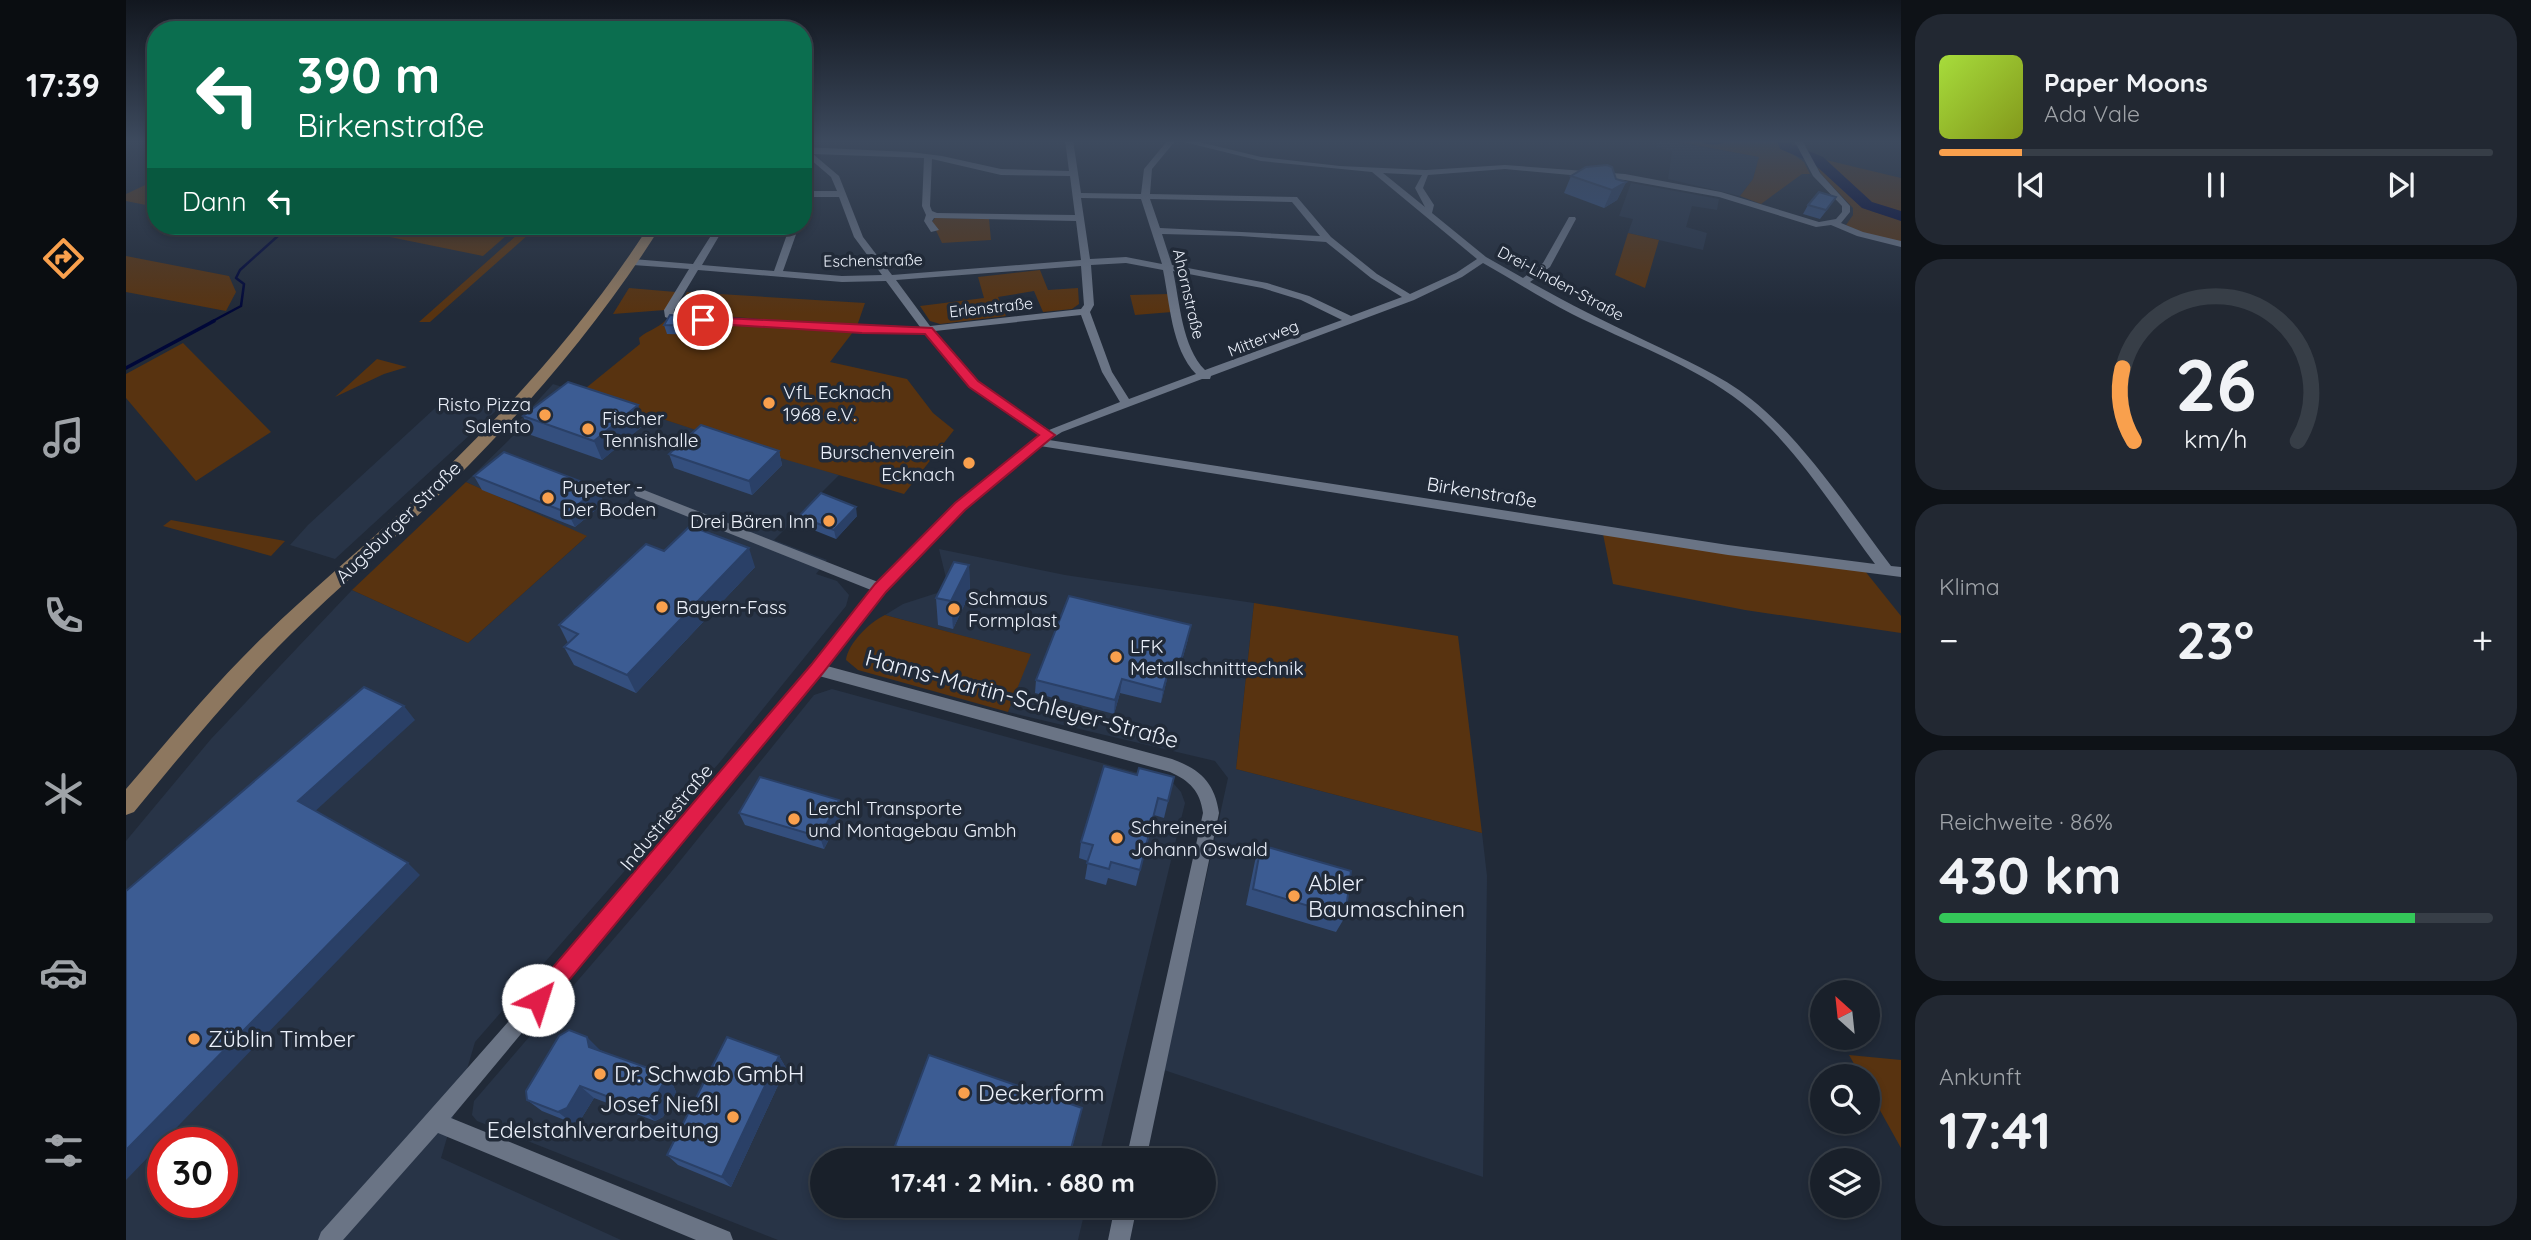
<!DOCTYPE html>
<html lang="de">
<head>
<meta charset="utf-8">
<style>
	:root { --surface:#19202a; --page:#222832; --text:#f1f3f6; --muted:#9fa3a8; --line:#373e47; --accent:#f9a04d }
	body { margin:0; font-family:Quicksand,sans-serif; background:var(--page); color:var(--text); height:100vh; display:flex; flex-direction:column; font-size:26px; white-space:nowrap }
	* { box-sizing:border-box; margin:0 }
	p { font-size:23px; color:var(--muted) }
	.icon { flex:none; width:38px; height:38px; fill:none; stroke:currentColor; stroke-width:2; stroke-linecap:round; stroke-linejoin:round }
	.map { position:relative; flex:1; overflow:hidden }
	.panel { display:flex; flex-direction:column; gap:14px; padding:14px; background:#0e1217; width:630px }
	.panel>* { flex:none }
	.banner { position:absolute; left:21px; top:21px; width:665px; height:214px; border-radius:28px; box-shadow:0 4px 10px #0003,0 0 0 2px var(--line); background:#0b6e4f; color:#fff; overflow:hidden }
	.needle { width:46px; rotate:333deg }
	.fabs { position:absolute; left:1684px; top:980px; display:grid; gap:14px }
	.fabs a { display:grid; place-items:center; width:70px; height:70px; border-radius:50%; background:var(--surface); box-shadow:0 4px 10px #0003,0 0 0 2px var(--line); font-size:35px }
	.speed { position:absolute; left:21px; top:1127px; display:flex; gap:14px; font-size:35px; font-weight:700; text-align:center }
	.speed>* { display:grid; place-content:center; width:91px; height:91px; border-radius:50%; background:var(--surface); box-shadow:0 4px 10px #0003,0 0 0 2px var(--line); line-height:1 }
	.speed .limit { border:10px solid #d22; background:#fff; color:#111 }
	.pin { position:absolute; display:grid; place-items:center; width:60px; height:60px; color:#fff; margin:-30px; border:4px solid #fff; border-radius:50%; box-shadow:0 2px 7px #0007 }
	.me { position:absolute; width:77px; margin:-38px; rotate:40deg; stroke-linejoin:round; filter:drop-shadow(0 0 5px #0008) }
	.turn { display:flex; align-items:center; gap:24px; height:147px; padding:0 35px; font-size:32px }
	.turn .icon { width:91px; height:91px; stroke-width:2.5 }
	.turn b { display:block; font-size:49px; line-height:60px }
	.then { display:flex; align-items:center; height:66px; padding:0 35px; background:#0003; gap:14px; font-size:26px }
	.big { font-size:52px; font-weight:700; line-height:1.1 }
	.panel .widget { flex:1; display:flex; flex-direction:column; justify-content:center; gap:10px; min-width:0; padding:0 24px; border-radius:28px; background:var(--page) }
	.panel .dial { align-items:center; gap:0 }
	.dial svg { height:182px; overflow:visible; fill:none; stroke:var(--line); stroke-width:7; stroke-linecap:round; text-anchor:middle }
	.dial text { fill:var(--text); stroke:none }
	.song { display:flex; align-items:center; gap:21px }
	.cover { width:84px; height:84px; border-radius:10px; background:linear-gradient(135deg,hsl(80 70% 55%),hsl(70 70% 35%)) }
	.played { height:7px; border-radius:4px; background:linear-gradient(90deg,var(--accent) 15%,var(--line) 15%) }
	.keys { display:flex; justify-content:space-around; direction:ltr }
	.heat { display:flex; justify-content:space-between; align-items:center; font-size:38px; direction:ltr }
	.charge { height:10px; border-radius:5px; background:linear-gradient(90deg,#34c759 86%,var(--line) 0) }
	.trip { position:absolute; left:684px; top:1148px; width:406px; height:70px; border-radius:35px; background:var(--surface); box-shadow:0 4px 10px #0003,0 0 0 2px var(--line); font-weight:700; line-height:70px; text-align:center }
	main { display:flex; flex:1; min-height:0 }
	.dock { display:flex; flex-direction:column; width:126px; justify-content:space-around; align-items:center; background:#0a0d11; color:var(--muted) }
	.dock .icon { width:49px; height:49px }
	.dock .active { color:var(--accent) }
	.dock b { font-size:32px; color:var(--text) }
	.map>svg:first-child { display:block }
	.built { fill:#283447; fill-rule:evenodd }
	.green { fill:#583310 }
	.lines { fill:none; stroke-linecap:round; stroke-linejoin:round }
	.stream-far1 { stroke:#000738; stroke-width:2.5 }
	.stream { stroke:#000738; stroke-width:3.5 }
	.river { fill:#000738; fill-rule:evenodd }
	.minor { fill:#6a7485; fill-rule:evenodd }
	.secondary { fill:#8d775f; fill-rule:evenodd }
	.wall { fill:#344f7e }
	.shaded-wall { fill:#2a4067 }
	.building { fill:#3c5c93; stroke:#2a4067; stroke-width:2 }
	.route { fill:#e11d48; stroke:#92132f; stroke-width:2 }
	.poi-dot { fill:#f9a04d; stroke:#212a38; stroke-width:2.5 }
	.labels { text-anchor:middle; stroke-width:7; stroke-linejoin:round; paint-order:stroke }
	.far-street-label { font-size:16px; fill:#ebf0fa; stroke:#212a38 }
	.poi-label { font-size:19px; fill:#ebf0fa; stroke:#212a38; text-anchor:start }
	.street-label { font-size:19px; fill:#ebf0fa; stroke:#212a38 }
	.near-street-label { font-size:23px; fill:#ebf0fa; stroke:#212a38 }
	.near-poi-label { font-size:23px; fill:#ebf0fa; stroke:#212a38; text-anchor:start }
</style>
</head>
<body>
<main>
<nav class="dock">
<b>17:39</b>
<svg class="icon active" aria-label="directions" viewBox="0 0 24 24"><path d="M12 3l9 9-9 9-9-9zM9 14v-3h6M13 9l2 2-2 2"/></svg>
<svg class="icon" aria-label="music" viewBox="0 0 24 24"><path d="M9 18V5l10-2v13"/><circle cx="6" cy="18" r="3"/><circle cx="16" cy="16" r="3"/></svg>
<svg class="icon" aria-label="phone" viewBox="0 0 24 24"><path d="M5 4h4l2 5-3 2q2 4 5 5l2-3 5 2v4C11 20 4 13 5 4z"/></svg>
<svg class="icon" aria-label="climate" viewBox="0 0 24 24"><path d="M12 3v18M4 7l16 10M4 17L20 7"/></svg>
<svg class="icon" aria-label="car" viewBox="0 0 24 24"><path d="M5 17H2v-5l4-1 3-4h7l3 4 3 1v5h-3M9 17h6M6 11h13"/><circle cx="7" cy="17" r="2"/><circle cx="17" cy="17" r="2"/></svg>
<svg class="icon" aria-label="filters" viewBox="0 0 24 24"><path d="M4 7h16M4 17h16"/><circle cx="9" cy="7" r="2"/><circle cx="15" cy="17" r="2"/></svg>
</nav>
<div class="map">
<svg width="1775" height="1240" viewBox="0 0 1775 1240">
	<rect width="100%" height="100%" fill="#212a38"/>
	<path class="built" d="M1533,140L1633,157L1627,179L1614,196L1542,179L1546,152L1530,146Z
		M1505,183L1593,199L1591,210L1566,206L1560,227L1581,233L1577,250L1502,233L1507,219L1493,216Z
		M427,384L713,475L648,540L701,560L690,574L711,581L723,595L720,606L594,762L349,1042L315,1158L495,1240H0V841L85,739L226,590L342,643L460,537L340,482L389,434L383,432ZM37,1143H96V1202H37Z
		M319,399L372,409L209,559L164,545L182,525Z
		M813,549L939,575L1128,603L1110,769L1356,833L1361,876L1357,1177L1038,1070L1102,778L1089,761L882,712L904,654L759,615L777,604L811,593L821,582Z
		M706,689L1038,780L1048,784L1055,792L1059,803L972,1160H696V1206H960L952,1240H652L351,1121L346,1115L348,1101L541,877L688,695Z"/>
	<path class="green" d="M1543,140H1570L1583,144L1600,140H1653L1656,147L1678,162L1684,174H1676L1635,204L1614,196L1627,179L1633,157Z
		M1686,155L1700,162V160L1775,178V214L1748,207L1745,211L1775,220V242L1735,232L1720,225L1727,215V208L1695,174Z
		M30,180V207L0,201V194Z
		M809,218L863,219L865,240L816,243L806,222Z
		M210,226H338L381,235L357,256Z
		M401,226H412L304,322H293Z
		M1502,233L1533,240L1519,288L1489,275Z
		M0,256L103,276L110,292L100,311L0,292Z
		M914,270L922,290L952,288L953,304L946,309L917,312L908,291L872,297L880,316L814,324L804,321L794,306L858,298L852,277Z
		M503,288L550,292L539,310L487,314Z
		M561,292L739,303L731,326L554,313L552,310Z
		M1042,294L1046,312L1009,315L1004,295Z
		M540,320L727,332L704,362L781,379L807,413L828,430L778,494L661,460L455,392L514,344L513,338C522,330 531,329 540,320Z
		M57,343L145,432L70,481L0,398V374Z
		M251,359L281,367L258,374L209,397Z
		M340,482L461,536L342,643L226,590Z
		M45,520L159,541L145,556L37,526Z
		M1477,534L1739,571L1775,616V633L1619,610L1487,584Z
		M1128,603L1332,636L1356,833L1110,769Z
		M759,615L905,654L882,712L732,670L720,660C722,643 744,622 759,615Z
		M1723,1055L1775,1060V1148L1741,1087V1076H1735Z"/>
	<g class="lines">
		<path class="stream-far1" d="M85,322L115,306L118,284L110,278L114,270L163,226"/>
		<path class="stream" d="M0,368L88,321"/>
		<path class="river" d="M1574,140H1601C1595,146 1580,146 1574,140Z
			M1651,140H1665L1666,144L1697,157L1746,202L1775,211V221L1736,208L1687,163L1654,149Z"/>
		<path class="minor" d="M939,140H947L955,193L1015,194L1018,169L1042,140H1050L1026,169L1024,194L1171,197L1205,237L1251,274L1284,294L1330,273L1351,259L1246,172L1135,161L1050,140H1065L1135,157L1214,166L1300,170L1379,165L1499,174L1595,192L1693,222L1710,219L1716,212V206L1687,176L1668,140H1676L1694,173L1724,206V212L1715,223L1737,232L1775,241V247L1731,236L1705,225L1690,227L1593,197L1499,180L1379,169L1302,175L1297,188L1308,205L1306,213L1360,257L1397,278L1417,263L1443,217H1449L1450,219L1424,267L1404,282C1443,304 1482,323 1522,342C1557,359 1595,375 1625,399C1678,441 1724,512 1765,566L1775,567V577L1602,555L914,446L838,510L759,592L701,666L1046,759C1074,769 1089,783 1093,813L1020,1160H1000L1077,813C1074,791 1064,781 1044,772L693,676L325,1118L604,1232L607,1240H570L312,1133L217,1240H192L195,1232C384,1023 569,810 745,590L510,496L508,493L510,490H518L752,582L830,504L915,435L844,386L799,333L784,334L551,322L539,317L538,310L563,269L507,265L502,262L507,259L567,264L591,226H599L576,265L648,271L664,226H673L657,271L716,276L756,275L728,237L713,197H677V191H711L705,177L677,153V147L784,152L816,156L875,169L943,171ZM687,154L798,158L796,206L800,215L798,221L805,232L813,230L806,221L808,218L950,221L955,260L766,275L737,237L713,176ZM806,159L875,175L944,176L949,215L811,213L806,211L804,206ZM1257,173L1296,175L1289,188L1299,207ZM955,198L1015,199L1036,264L1000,257L964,259ZM1024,199L1166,202L1194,236L1034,228ZM1036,234L1114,236L1200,242L1245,278L1276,297L1225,316L1183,296L1141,283L1046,265ZM1000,263L1037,270C1044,303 1045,348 1070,374L1003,399L986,372L964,312L968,305L965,265ZM1357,263C1387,280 1415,298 1446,314C1501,342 1568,365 1616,403C1667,442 1710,512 1749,564L1602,545L923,440L936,432L1076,379H1084L1085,376L1288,300L1336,277ZM955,266L958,305L955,309L804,326L770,280ZM572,270L716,282L760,281L794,327L553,316L548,314V310ZM1047,271L1136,288L1175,300L1216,320L1079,370C1056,347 1054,303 1047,271ZM955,315L976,372L994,402L923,430L852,382L809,331Z
			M989,1206H1011L1004,1240H982Z"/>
		<path class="secondary" d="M523,226H535C466,336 380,432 286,521C241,564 194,604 151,648C100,700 54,756 8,812L0,815V789C45,737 89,683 139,635C183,592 231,553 277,510C369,424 454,333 523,226Z"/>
	</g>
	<path class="wall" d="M1445,176L1490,179L1500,182L1491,200L1478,208L1438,193Z
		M1682,205L1704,206L1694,219L1677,214Z
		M577,317L579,326L574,335L541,334L538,325Z
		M397,416L519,424L476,460L405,435Z
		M653,451L656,465L626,495L548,468L543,454Z
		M348,476L478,503L449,527L356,490Z
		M673,516H731L710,539L675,525Z
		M538,551L629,567L510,693L448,665L438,647L442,643L433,625Z
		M843,565L844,593L827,629L812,625L810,598Z
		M1062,639L1051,678L1042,675L1035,703L994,693L988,714L909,693L910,680Z
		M1011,775L1048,777L1038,818L1028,815L1010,886L982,878L980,885L959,879L962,861L953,858L955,842Z
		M713,800L716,813L698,849L619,825L613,813Z
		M1135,845L1219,917L1210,932L1120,905L1129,861Z
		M474,1050L547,1085L550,1092L537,1117L529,1121L468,1098L455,1119L446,1123L416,1111L401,1100Z
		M653,1056L660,1068L605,1187L552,1165L541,1155Z
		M956,1108L943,1160H784L773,1156L769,1146Z
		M905,1206H931L929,1214Z"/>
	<path class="shaded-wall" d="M1500,182L1491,200L1478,208L1486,190Z
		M577,317L579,326L574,335L572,326Z
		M512,405L519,424L476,460L468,441Z
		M653,451L656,465L626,495L623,481Z
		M472,488L478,503L449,527L442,513Z
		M730,507L731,516L710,539L708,530Z
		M623,548L629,567L510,693L501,675Z
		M843,565L844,593L827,629L825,601Z
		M1045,662L1042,675L1035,703L1037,690Z
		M996,679L994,693L988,714L989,700Z
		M278,706L289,720L186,814L172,801Z
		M713,800L716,813L698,849L694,837Z
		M282,863L294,875L0,1180V1150Z
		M461,1037L474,1050L476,1059L463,1047Z
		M653,1056L660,1068L605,1187L596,1177Z
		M536,1073L547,1085L550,1092L537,1117L529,1121L517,1110Z
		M454,1086L468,1098L455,1119L446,1123L432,1112Z"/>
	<path class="building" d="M1481,165L1486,167L1490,179L1500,182L1486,190L1445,176L1460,167Z
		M1693,192L1710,197L1700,210L1682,205Z
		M544,315L577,317L572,326L538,325Z
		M442,382L512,405L468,441L397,416Z
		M575,425L653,451L623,481L543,454Z
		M378,452L472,488L442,513L348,476Z
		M695,493L730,507L708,530L673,516Z
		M564,526L623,548L501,675L438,647L452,634L433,625L520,544L538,551Z
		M828,562L843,565L825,601L810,598Z
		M943,596L1065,625L1054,664L1045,662L1037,690L996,679L989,700L910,680Z
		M238,687L278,706L172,801L282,863L0,1150V891Z
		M978,766L1011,775L1013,768L1048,777L1042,801L1032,798L1014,870L985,862L983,869L961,863L967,845L955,842Z
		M634,777L713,800L694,837L613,813Z
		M1135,845L1225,871L1219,917L1127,889Z
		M443,1030L461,1037L463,1047L536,1073L539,1080L525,1106L517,1110L454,1086L441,1108L432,1112L401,1100L400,1091L433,1036Z
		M601,1037L653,1056L596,1177L541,1155Z
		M803,1055L956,1108L942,1160H808L769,1146Z"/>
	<linearGradient id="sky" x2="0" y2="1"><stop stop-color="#12171f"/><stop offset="0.45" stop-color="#3d4a5e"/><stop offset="1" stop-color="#3d4a5e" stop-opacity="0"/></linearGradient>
	<rect width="1775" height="314" fill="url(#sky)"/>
	<path class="route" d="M577,317L806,328L852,381L929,435L839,510L760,592L696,674L420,1008L412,1011L405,1008L401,1000L405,993L685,665L749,584L829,503L913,435L843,387L799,334L736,333L573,323V318Z"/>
	<g class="poi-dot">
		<circle cx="643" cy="403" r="7"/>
		<circle cx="419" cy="415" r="7"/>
		<circle cx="462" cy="429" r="7"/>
		<circle cx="843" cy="463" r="7"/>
		<circle cx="422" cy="498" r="7"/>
		<circle cx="703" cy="521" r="7"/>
		<circle cx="536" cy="607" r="7"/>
		<circle cx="828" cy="609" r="7"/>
		<circle cx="990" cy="657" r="7"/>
		<circle cx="668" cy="819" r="7"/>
		<circle cx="991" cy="838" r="7"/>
		<circle cx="1168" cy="896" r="7"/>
		<circle cx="68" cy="1039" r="7"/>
		<circle cx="474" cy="1074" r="7"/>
		<circle cx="838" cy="1093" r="7"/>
		<circle cx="607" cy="1117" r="7"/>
	</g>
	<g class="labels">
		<g class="far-street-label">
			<text transform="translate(747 260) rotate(-1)" y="6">Eschenstraße</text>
			<text transform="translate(1435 283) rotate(28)" y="6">Drei-Linden-Straße</text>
			<text transform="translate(1063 294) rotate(77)" y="6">Ahornstraße</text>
			<text transform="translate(865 307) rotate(-6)" y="6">Erlenstraße</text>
			<text transform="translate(1137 338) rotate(-21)" y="6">Mitterweg</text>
		</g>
		<g class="poi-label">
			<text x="657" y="399">VfL Ecknach<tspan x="657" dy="22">1968 e.V.</tspan></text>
			<text x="405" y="411" text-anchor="end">Risto Pizza<tspan x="405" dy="22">Salento</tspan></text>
			<text x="476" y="425">Fischer<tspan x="476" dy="22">Tennishalle</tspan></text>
			<text x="829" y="459" text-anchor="end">Burschenverein<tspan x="829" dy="22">Ecknach</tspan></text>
			<text x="436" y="494">Pupeter -<tspan x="436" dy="22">Der Boden</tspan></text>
			<text x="689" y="528" text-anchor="end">Drei Bären Inn</text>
			<text x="842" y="605">Schmaus<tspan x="842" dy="22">Formplast</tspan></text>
			<text x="550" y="614">Bayern-Fass</text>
			<text x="1004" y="653">LFK<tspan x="1004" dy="22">Metallschnitttechnik</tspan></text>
			<text x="682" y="815">Lerchl Transporte<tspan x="682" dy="22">und Montagebau Gmbh</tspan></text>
			<text x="1005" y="834">Schreinerei<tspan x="1005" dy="22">Johann Oswald</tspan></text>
		</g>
		<g class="street-label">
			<text transform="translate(1356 492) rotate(9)" y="7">Birkenstraße</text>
			<text transform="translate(272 522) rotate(-44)" y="7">Augsburger Straße</text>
			<text transform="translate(540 817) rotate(-50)" y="7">Industriestraße</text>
		</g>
		<g class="near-street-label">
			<text transform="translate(896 699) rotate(15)" y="8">Hanns-Martin-Schleyer-Straße</text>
		</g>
		<g class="near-poi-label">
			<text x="1182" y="891">Abler<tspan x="1182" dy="26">Baumaschinen</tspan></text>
			<text x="82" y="1047">Züblin Timber</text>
			<text x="488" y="1082">Dr. Schwab GmbH</text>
			<text x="852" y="1101">Deckerform</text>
			<text x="593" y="1112" text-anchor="end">Josef Nießl<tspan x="593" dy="26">Edelstahlverarbeitung</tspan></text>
		</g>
	</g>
</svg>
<div class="fabs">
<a><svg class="needle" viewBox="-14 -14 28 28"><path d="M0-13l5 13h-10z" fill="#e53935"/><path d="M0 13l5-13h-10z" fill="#9fa3a8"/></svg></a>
<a><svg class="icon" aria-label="search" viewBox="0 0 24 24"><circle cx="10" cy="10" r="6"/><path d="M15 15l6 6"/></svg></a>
<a><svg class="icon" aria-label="layers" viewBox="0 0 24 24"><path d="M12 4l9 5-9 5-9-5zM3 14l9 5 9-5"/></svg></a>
</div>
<div class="speed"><div class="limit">30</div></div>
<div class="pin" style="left:577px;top:320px;background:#d93025"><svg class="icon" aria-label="arrive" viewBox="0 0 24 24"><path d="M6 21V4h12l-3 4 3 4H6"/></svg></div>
<svg class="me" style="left:412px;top:1000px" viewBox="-20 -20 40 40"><circle r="19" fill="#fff"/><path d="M0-13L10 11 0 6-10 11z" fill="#e11d48"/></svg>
<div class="trip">17:41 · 2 Min. · 680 m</div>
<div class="banner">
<div class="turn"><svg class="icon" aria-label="left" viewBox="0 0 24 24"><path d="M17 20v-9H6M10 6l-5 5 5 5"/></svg><div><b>390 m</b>Birkenstraße</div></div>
<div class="then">Dann<svg class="icon" aria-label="left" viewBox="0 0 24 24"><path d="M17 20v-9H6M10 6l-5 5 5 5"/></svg></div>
</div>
</div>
<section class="panel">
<div class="widget">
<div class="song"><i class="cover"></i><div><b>Paper Moons</b><p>Ada Vale</p></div></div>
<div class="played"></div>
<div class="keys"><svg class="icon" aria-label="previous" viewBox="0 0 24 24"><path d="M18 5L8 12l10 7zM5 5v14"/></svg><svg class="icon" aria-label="pause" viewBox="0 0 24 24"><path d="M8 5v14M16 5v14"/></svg><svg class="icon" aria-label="next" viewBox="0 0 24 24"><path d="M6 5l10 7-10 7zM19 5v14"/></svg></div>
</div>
<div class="widget dial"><svg viewBox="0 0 100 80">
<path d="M14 69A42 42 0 1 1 86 69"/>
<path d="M14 69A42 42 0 0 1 9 37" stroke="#f9a04d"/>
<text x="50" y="56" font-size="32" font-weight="700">26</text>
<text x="50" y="72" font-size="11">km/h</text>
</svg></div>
<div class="widget"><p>Klima</p>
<div class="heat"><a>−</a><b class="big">23°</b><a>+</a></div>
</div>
<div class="widget"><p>Reichweite · 86%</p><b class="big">430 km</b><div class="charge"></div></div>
<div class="widget"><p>Ankunft</p><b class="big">17:41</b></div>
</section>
</main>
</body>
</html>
